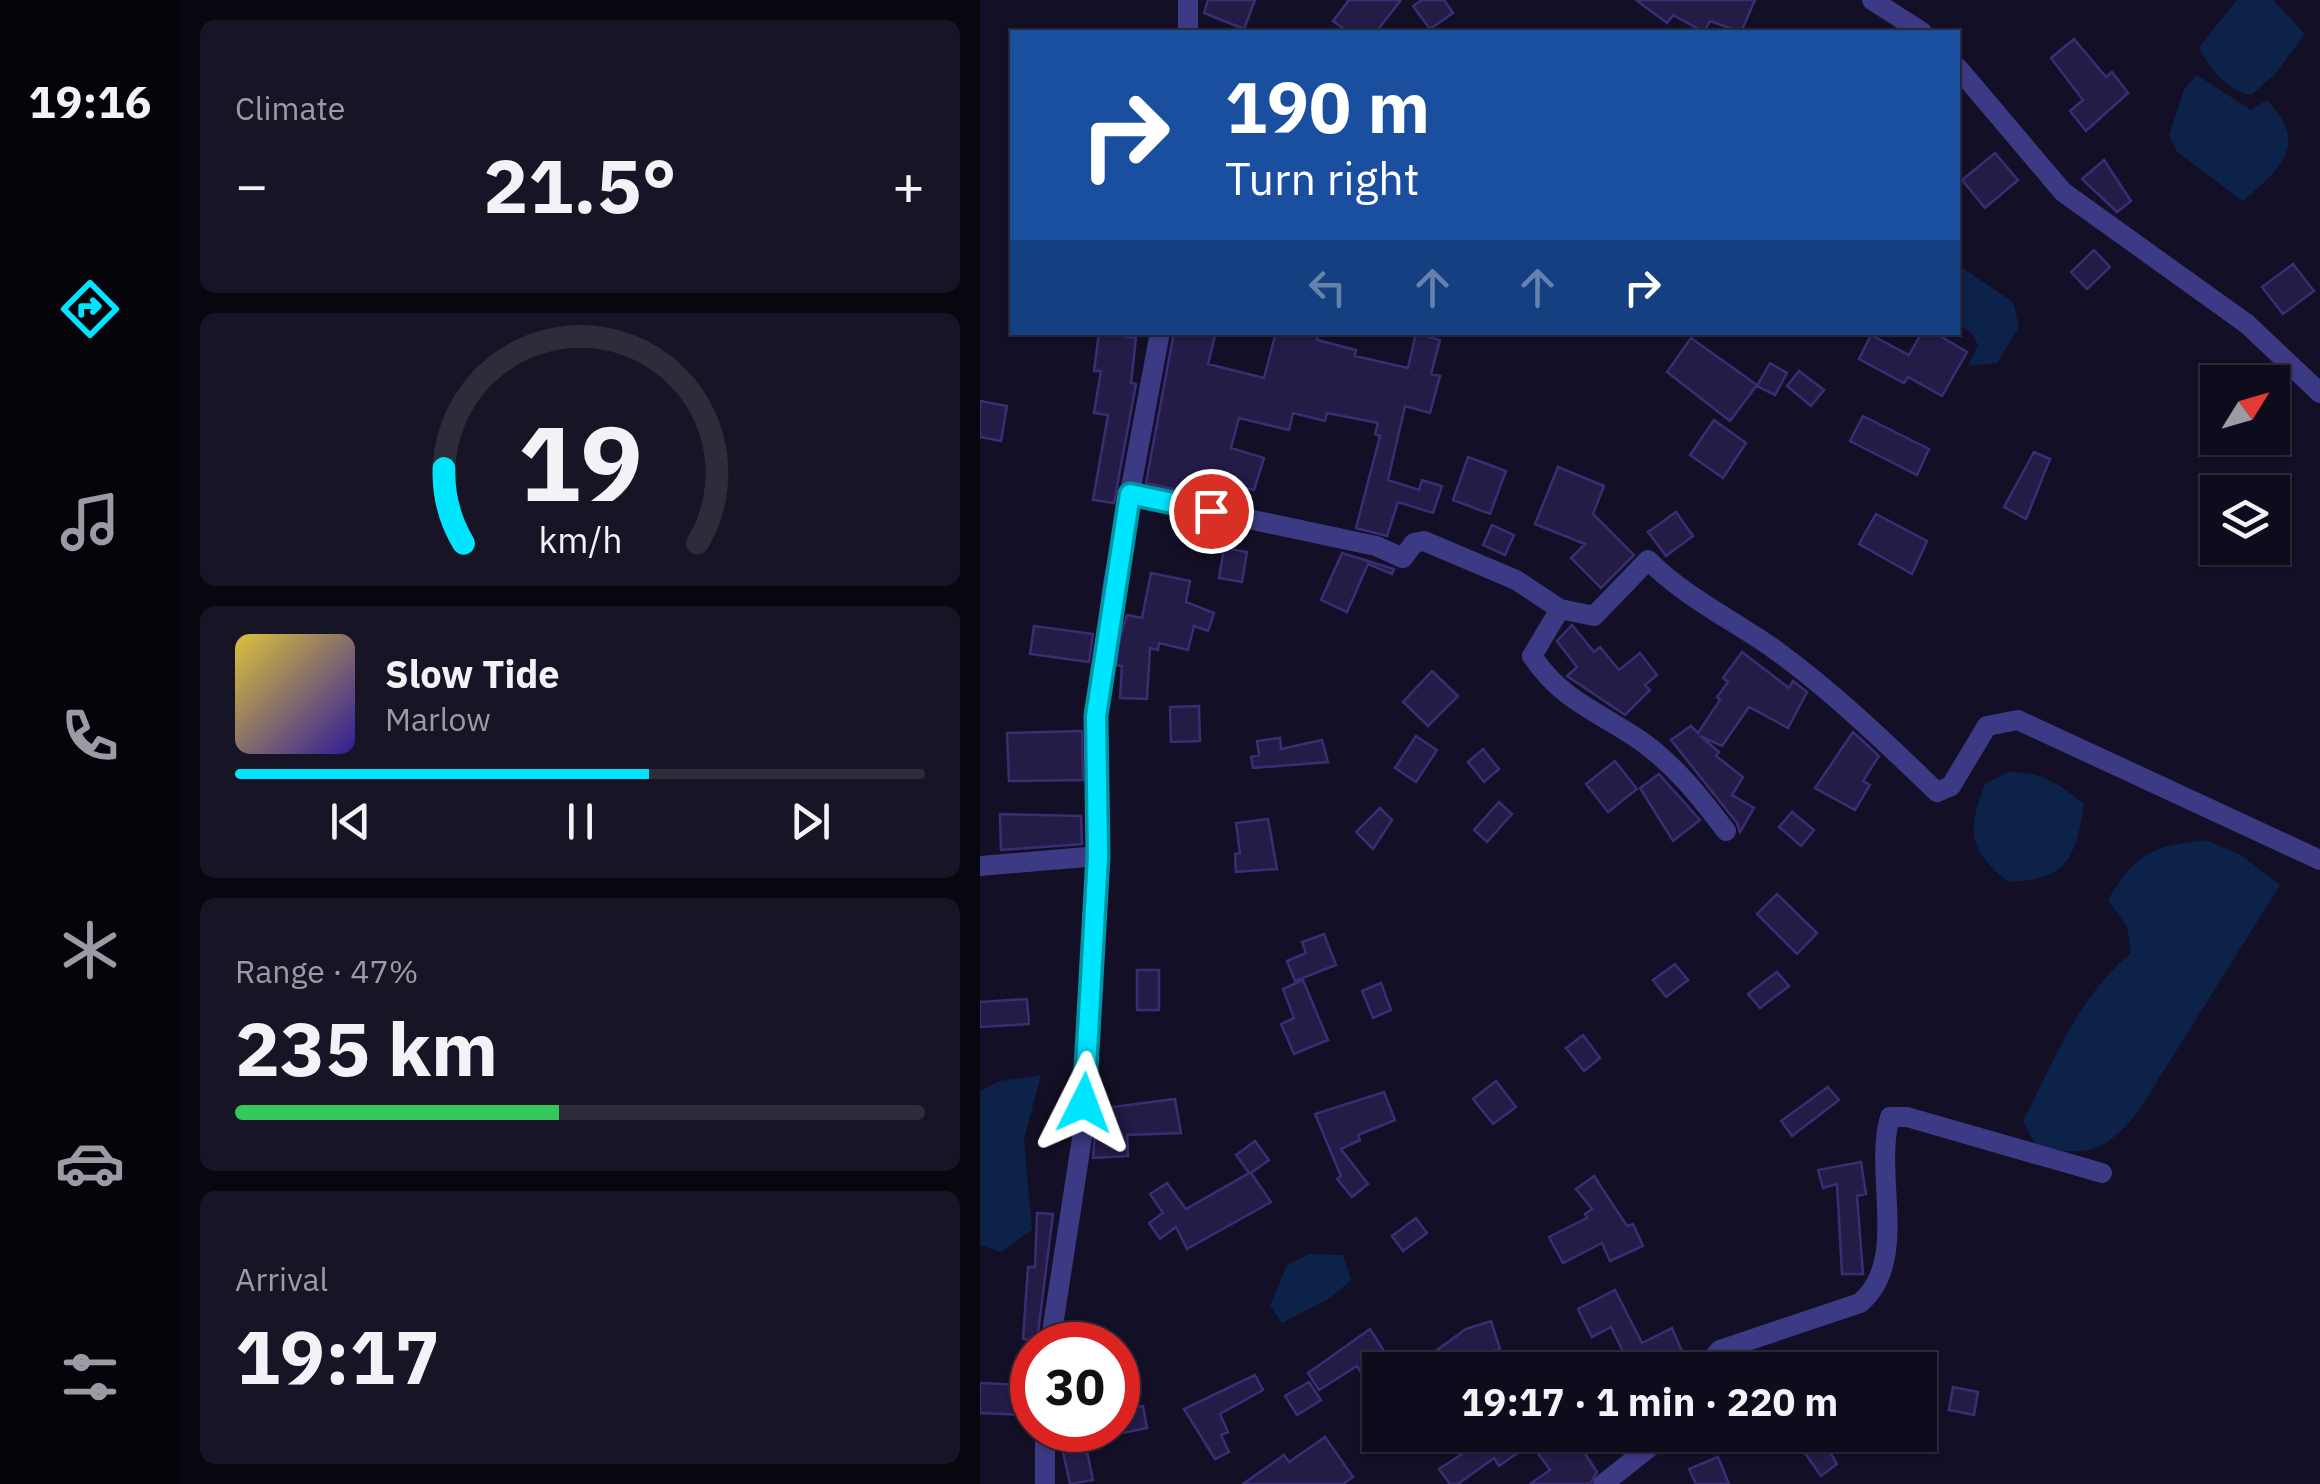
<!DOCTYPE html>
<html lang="en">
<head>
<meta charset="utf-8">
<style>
	:root { --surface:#0e0b1c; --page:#171425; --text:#f1f3f6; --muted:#9b9ba3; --line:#2e2b3b; --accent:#00e5ff }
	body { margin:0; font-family:"IBM Plex Sans",sans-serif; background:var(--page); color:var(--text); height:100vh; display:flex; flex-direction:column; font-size:38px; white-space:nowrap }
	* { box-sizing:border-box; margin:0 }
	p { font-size:32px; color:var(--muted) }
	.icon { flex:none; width:55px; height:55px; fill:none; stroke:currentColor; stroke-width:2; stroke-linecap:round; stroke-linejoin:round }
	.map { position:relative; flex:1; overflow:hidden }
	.panel { display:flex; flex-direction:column; gap:20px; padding:20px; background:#08060f; width:800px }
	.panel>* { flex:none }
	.guide { position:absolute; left:30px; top:30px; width:950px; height:305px; border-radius:0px; box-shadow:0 2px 8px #0004,0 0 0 2px var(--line); background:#1a4fa0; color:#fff; overflow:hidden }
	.needle { width:65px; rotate:53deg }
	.controls { position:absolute; left:1220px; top:365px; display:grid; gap:20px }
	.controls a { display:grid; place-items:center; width:90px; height:90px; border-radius:0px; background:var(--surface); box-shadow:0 2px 8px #0004,0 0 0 2px var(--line); font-size:50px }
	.speed { position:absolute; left:30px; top:1322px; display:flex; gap:20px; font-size:50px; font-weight:700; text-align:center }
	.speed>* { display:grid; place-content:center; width:130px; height:130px; border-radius:50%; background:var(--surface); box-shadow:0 2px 8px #0004,0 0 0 2px var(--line); line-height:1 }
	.speed .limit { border:15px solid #d22; background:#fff; color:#111 }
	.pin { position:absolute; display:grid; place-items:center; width:85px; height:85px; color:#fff; margin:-42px; border:5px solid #fff; border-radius:50%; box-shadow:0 2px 10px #0007 }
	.me { position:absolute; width:110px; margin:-55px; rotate:3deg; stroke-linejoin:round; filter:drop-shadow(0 0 8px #0008) }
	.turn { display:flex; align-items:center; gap:35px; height:210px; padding:0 50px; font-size:45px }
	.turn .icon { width:130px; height:130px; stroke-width:2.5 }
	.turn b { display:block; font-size:70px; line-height:85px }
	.lanes { display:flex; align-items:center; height:95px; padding:0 50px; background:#0003; justify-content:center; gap:50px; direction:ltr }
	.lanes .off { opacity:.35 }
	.big { font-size:75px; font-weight:700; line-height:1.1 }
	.panel .widget { flex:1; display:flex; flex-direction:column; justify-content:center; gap:15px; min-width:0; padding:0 35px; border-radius:15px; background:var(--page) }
	.panel .dial { align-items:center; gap:0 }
	.dial svg { height:260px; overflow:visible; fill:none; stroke:var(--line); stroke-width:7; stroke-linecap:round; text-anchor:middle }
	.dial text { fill:var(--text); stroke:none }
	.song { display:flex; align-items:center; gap:30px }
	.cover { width:120px; height:120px; border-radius:15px; background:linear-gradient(135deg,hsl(50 70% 55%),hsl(250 70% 35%)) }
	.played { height:10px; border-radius:5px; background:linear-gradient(90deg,var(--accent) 60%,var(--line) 60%) }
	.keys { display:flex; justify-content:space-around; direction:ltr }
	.heat { display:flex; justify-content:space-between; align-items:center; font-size:55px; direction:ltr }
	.charge { height:15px; border-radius:8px; background:linear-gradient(90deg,#34c759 47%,var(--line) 0) }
	.trip { position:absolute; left:382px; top:1352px; width:575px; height:100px; border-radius:0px; background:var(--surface); box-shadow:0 2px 8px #0004,0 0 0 2px var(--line); font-weight:700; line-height:100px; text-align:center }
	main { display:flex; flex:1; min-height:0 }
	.tabs { display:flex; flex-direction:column; width:180px; justify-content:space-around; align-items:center; background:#06040b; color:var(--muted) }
	.tabs .icon { width:70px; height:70px }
	.tabs .on { color:var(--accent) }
	.tabs b { font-size:45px; color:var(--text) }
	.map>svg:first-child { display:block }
	.water { fill:#0c2248 }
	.building { fill:#241b47; stroke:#3b2d73; stroke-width:2.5 }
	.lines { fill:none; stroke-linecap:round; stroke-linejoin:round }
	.street { stroke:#3d3a85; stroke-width:20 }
	.route-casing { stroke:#0095a6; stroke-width:25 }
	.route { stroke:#00e5ff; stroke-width:18 }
</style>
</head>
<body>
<main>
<nav class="tabs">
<b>19:16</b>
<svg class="icon on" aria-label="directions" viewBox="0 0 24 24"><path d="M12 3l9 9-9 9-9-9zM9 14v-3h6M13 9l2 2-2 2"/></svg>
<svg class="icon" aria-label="music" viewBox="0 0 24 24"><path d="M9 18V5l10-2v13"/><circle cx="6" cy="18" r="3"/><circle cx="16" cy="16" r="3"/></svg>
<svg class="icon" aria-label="phone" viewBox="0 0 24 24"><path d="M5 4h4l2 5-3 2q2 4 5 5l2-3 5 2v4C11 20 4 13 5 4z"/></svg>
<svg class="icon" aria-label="climate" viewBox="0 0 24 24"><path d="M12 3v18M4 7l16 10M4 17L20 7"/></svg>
<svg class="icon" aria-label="car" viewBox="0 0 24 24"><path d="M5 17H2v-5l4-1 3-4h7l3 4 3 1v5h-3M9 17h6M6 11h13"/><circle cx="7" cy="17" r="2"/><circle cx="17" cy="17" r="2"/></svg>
<svg class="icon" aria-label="filters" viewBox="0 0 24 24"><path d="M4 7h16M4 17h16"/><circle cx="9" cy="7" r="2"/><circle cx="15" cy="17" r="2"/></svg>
</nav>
<section class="panel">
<div class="widget"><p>Climate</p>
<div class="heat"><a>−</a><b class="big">21.5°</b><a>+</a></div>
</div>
<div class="widget dial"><svg viewBox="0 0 100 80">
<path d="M14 69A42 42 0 1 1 86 69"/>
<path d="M14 69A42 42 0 0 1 8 46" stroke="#00e5ff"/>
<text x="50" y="56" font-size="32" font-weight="700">19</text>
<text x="50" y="72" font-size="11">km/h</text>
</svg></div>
<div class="widget">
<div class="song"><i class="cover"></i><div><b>Slow Tide</b><p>Marlow</p></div></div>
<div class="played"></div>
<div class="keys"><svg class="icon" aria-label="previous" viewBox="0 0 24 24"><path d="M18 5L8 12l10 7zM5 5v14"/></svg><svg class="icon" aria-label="pause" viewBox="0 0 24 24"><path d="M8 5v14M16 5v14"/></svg><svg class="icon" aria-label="next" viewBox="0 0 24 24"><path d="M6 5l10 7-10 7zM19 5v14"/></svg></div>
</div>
<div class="widget"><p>Range · 47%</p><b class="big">235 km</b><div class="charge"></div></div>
<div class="widget"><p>Arrival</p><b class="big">19:17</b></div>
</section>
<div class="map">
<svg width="1340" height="1484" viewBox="0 0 1340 1484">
	<rect width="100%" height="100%" fill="#130f26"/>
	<path class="water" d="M1257,0H1293L1325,34L1295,74L1271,95C1249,92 1227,67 1219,47Z
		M1217,75L1271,110L1287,100C1330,145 1301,168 1263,201L1197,152L1189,135L1204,89Z
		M978,265L1033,302L1039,327L1017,363L988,366L998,345L992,333L978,324Z
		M1028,772C1062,772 1078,783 1104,804C1095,860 1087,880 1028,882C987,847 987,833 1005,784Z
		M1225,840L1261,855L1300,885L1158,1112C1122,1154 1111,1155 1057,1148L1043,1121C1074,1062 1098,996 1151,953L1147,927L1128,900C1157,852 1171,847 1225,840Z
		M61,1075L44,1139L52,1230L21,1252L0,1245V1091L20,1081Z
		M329,1254L363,1255L371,1280L350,1298L302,1323L290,1306L307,1265Z"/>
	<path class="building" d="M228,0H275L264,29L224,13Z
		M369,0H421L396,32H368L353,21Z
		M442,0H464L473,13L450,29L433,6Z
		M656,0H775L761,32L730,21L724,32L693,15L687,23Z
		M1094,39L1126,77L1132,72L1148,93L1106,131L1090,111L1103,100L1071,58Z
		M1015,153L1038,180L1005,208L982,180Z
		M1124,160L1151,201L1137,212L1102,179Z
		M1114,250L1130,267L1107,289L1091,272Z
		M1313,264L1334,291L1303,314L1282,287Z
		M194,332H236L228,364L284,378L296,332L339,335L337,340L376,350L375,356L428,368L436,333L460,340L451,374L460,376L450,413L425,406L408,480L439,490L442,480L462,486L453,513L418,502L407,536L376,528L400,436L395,434L398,423L347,413L345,421L313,413L309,430L259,418L251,448L284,458L274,490L224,479L220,495L166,483Z
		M942,332H953L987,352L962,396L928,377L924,383L879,359L891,335L929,355Z
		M119,333L156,338L151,383L156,384L134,503L113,500L128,415L114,413L121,371H114Z
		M711,338L777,385L750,421L687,372Z
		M790,363L807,373L795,395L777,386Z
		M819,371L844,390L831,406L807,386Z
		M0,401L27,406L21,441L0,437Z
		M883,416L949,449L937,475L870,441Z
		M734,420L766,443L743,478L710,455Z
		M1054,452L1070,459L1046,519L1024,507Z
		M488,457L526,471L510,514L473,500Z
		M578,467L624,486L613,514L654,555L621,588L591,558L605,544L555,524Z
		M696,512L713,536L686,556L668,532Z
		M896,514L947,541L932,574L879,544Z
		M512,525L534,535L525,555L503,545Z
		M244,548L267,552L262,582L239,578Z
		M362,553L414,569L412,574L388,564L367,612L341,600Z
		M171,573L210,581L206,602L234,613L228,631L214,626L208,650L179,643L178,650L170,648L167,699L140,698L142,666L136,665L140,638L147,615L162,618Z
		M592,625L614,652L620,647L639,670L660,653L677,675L665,685L670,690L645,715L587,676L597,667L577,641Z
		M54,626L113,634L109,662L50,654Z
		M762,652L809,688L813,681L827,692L808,728L769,707L742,746L720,736L739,752L736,756L763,777L752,795L774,808L760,832L757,823L691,740L711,726L718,733L740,700L737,697L748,682L743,678Z
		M452,671L478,696L448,726L423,702Z
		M219,706L220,741L191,742L190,707Z
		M102,731L103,780L29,781L27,733Z
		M873,732L899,756L883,781L890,785L875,810L835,788Z
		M436,736L457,750L436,782L415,768Z
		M300,738L301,749L342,740L348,762L273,768L271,757L279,755L277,741Z
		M503,749L519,769L504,782L488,762Z
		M635,761L657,789L628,812L606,784Z
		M679,774L720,820L693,841L660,788Z
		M519,802L532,814L507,842L494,830Z
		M400,808L412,820L393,849L376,832Z
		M812,812L834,830L821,846L799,827Z
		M20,814L101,816L102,844L21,850Z
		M288,819L297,869L256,872L255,854L260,853L256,823Z
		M797,894L837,933L817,954L777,914Z
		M344,934L356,965L315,981L307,961L326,953L322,942Z
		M695,964L708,980L686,997L673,980Z
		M157,970H179V1010H157Z
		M797,972L809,986L780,1008L768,994Z
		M323,980L348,1040L314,1054L301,1024L314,1018L303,989Z
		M401,983L411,1010L393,1018L382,991Z
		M47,999L49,1024L0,1027V1002Z
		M603,1035L620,1058L604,1071L586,1048Z
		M516,1081L536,1107L513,1124L493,1099Z
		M848,1087L859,1100L812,1136L801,1121Z
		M404,1092L415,1120L378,1135L380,1140L361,1149L388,1184L372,1197L357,1179L361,1176L335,1114Z
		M195,1099L201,1133L147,1135L148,1156L113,1158L117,1109Z
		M275,1141L289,1160L271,1173L291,1202L207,1249L196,1227L180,1239L169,1223L183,1213L170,1194L187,1183L206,1209L269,1173L256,1155Z
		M881,1162L886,1194L877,1196L883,1274H862L857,1184L843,1188L838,1170Z
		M614,1176L647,1226L653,1224L663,1246L630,1261L622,1243L583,1263L569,1237L607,1218L605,1214L612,1209L596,1189Z
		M57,1213L73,1214L57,1341L43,1339L48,1267H55Z
		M436,1218L447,1233L423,1251L412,1236Z
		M635,1290L662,1343L692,1328L710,1370H652L631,1327L612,1337L598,1309Z
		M511,1321L520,1349L513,1351L527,1370H454L446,1358L486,1329Z
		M390,1329L416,1370H400V1404L377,1366L339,1390L328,1373Z
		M275,1375L283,1390L240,1414L248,1432L241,1435L249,1452L235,1459L204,1409Z
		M329,1382L341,1400L317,1415L305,1396Z
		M0,1383L44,1385L42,1415L0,1413Z
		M973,1387L998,1392L994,1415L969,1410Z
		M163,1406L167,1428L138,1434V1411Z
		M511,1435H526L539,1452L519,1466L514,1458L478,1484H470L459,1469Z
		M559,1435H593L617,1472L610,1484H550L570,1470L550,1442Z
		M826,1435H840L857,1464L841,1476L817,1442Z
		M345,1437L373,1477L363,1484H263L304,1455L309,1462Z
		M106,1447L113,1480L90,1484L83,1452Z
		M738,1457L749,1484H716L709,1469Z"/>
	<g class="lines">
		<path class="street" d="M892,0L942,32
			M208,32V0
			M978,68L1083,192L1267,324L1340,393
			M150,494L396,546L423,558L434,543L444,541L536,580L580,609L614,616L668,560C705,597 751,619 794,649C852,691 905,742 957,792L971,786L1007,726L1038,720L1340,860
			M580,609L552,656C583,702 618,711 661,741C695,765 721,798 746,831
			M0,866L118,856
			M70,1345L102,1138L118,856L116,716L133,584L180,332
			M723,1370L740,1350L880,1303C930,1261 893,1175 910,1117H927L1122,1173
			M65,1484V1430
			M623,1484L685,1435"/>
	</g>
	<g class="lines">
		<defs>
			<path id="route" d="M104,1103L118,856L116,716L150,494L231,511"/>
		</defs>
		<use href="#route" class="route-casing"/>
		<use href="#route" class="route"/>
	</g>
</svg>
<div class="controls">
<a><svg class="needle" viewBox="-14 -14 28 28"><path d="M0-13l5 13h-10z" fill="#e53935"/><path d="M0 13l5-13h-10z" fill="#9b9ba3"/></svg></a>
<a><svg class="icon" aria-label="layers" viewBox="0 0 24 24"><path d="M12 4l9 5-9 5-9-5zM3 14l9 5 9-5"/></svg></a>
</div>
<div class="speed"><div class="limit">30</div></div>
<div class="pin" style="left:231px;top:511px;background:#d93025"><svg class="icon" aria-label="arrive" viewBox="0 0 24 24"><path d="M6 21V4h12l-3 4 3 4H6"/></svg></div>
<svg class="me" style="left:104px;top:1103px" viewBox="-20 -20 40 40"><path d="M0-17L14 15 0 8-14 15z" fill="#00e5ff" stroke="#fff" stroke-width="4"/></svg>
<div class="trip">19:17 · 1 min · 220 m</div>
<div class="guide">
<div class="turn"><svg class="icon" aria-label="right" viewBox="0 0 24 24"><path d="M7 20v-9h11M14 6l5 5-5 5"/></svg><div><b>190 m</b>Turn right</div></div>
<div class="lanes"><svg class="icon off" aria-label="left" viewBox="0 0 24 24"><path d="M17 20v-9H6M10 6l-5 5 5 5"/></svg><svg class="icon off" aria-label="ahead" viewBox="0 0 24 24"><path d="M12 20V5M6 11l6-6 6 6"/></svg><svg class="icon off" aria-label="ahead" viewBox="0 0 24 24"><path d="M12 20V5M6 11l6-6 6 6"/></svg><svg class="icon" aria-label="right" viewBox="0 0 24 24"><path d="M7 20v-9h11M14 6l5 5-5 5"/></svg></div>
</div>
</div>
</main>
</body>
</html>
